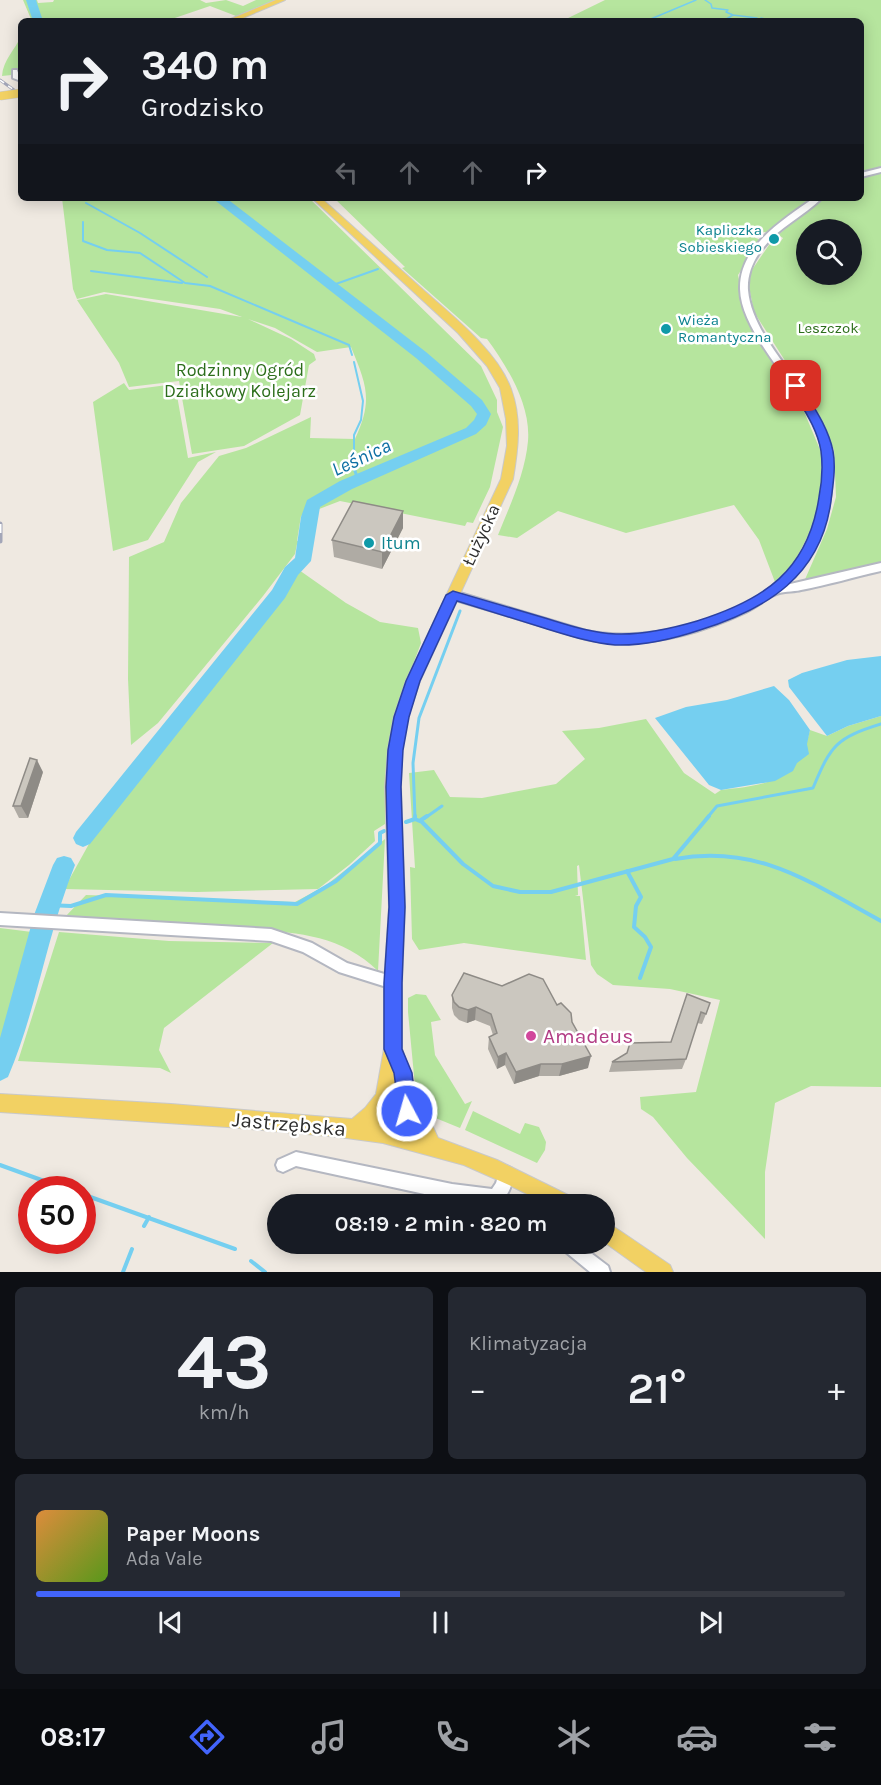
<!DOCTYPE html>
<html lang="pl">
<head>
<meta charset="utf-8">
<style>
	:root { --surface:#171b24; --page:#242831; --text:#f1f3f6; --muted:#9ea1a6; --line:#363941; --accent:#4264fb }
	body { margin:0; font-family:Karla,sans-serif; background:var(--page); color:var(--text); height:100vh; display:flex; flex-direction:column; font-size:22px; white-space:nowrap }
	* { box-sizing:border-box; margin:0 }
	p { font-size:20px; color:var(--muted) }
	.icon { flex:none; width:33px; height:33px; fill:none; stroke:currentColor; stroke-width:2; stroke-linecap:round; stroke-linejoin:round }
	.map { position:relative; height:1272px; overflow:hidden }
	.panel { display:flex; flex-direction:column; gap:15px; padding:15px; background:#0d0f14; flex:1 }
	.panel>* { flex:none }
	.hud { position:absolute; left:18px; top:18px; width:846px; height:183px; border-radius:9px; box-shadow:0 3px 15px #0003; background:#171b24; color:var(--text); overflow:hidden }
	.tools { position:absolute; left:796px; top:219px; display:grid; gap:12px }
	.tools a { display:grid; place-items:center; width:66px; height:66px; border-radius:50%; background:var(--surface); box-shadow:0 3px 15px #0003; font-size:30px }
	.speed { position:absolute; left:18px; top:1176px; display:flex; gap:12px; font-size:30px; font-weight:700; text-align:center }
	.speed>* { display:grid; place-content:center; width:78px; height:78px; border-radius:50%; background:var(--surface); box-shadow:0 3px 15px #0003; line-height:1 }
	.speed .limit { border:9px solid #d22; background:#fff; color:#111 }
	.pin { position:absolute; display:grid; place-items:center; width:51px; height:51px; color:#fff; margin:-26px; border-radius:12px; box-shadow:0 3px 9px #0006 }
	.me { position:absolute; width:66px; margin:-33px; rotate:354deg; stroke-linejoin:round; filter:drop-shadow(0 0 4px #0008) }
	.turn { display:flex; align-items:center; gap:21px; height:126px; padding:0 24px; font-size:27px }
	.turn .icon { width:78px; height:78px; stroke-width:2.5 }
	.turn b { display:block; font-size:42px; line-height:51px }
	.lanes { display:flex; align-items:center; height:57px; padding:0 24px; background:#0003; justify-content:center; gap:30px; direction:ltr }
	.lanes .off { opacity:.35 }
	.big { font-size:45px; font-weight:600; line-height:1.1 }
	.panel .card { flex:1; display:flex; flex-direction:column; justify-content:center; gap:9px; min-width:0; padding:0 21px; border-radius:9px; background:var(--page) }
	.panel .dial { align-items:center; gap:0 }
	.dial b { font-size:78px; line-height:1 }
	.song { display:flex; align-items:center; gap:18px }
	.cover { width:72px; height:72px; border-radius:9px; background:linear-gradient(135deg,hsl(30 70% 55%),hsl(90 70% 35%)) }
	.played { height:6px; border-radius:3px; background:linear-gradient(90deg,var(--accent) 45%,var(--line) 45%) }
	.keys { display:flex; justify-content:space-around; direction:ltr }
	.heat { display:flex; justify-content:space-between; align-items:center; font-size:33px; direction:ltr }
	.panel .tiles { flex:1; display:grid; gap:15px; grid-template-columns:1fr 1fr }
	.card:last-child { grid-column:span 2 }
	.trip { position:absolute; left:267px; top:1194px; width:348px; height:60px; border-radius:30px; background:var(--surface); box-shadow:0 3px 15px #0003; font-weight:600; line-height:60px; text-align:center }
	.dock { display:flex; height:96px; justify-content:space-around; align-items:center; background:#090b0e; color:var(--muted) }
	.dock .icon { width:42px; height:42px }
	.dock .active { color:var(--accent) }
	.dock b { font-size:27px; color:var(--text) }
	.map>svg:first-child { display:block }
	.green { fill:#b6e59e; fill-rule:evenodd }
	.water { fill:#75cff0 }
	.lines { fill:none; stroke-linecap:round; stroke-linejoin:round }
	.stream-far3 { stroke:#75cff0; stroke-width:1.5 }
	.stream-far2 { stroke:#75cff0; stroke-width:2 }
	.stream-far1 { stroke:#75cff0; stroke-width:3 }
	.stream { stroke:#75cff0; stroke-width:4 }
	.river { fill:#75cff0; fill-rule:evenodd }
	.minor-casing { stroke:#b4b7c1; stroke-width:4 }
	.major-casing { stroke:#c9c9c9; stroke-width:2 }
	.minor { fill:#fff; fill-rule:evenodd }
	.major { fill:#f2d163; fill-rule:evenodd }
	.rail-far1-casing { stroke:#a3a6b8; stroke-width:3 }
	.rail-casing { stroke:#a3a6b8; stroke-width:5 }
	.rail-far1 { stroke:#fff; stroke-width:1.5; stroke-dasharray:5; stroke-linecap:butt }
	.rail { stroke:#fff; stroke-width:3; stroke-dasharray:9; stroke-linecap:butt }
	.major-bridge-casing { stroke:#c9c9c9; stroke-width:9; stroke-linecap:butt }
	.major-bridge { stroke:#f2d163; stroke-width:8 }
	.wall { fill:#afaba4 }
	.shaded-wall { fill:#8e8b86 }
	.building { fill:#cbc7bf; stroke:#8e8b86; stroke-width:1.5 }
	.route { fill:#4264fb; stroke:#2b41a3; stroke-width:1.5 }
	.culture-dot { fill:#0f9aa8; stroke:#fff; stroke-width:2 }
	.hotel-dot { fill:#d1479c; stroke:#fff; stroke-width:2 }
	.labels { text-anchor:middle; stroke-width:5; stroke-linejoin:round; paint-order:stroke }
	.far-culture-label { font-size:15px; fill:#0d838f; stroke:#fff; text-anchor:end }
	.far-park-label { font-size:15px; fill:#2c6e1b; stroke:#fff }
	.park-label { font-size:18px; fill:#2c6e1b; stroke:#fff }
	.street-label { font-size:18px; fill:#2e2e2e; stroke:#fff }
	.culture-label { font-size:18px; fill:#0d838f; stroke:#fff; text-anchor:start }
	.water-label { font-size:20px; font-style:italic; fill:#0d6fa3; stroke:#fff }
	.near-hotel-label { font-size:21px; fill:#b23c85; stroke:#fff; text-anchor:start }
	.near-street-label { font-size:21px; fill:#2e2e2e; stroke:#fff }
</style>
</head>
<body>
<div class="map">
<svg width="881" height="1272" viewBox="0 0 881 1272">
	<rect width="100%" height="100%" fill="#efe9e1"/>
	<path class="green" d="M23,0H37L38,3L53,2L54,0H200L206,3L226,0L243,6L256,0H276L236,16L210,6L166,21H24L31,19Z
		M605,0H881V168L861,174V21H562Z
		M21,36V74L2,76C3,60 15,50 21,36Z
		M881,173V565L803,584L827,529L836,497L834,450L810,400L754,312L747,277L771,242L781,241L783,238L778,235L811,207L825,198H861V177ZM807,230H852V274H807Z
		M62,198H309L481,366L497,400V412L503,427L490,487L473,523L467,522L465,526L340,501L301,516L297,541H305L297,544L295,554L263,596L158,723L131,745L128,679L129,557L164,542L181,503L219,456L246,448L311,417L310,438L355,439C373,400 367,386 351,347L317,352L275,328L248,319L291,339L314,354L316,360L309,365L300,415L244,446L192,454L179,381L129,387L119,363L77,300L106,294L242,317L220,309L104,292L77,299L73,289Z
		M334,198H815L767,232L748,233V235L761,240L738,275L746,313L800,402L821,452L823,495L813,526L794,563L775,582L759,540L734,505L626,533L558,511L517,538L498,535C510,505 525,474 528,441C531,405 507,366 487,339L481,338L402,268L405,267Z
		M124,383L129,390L175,384L188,458L216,452L198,462L148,540L113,551L93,402Z
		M299,570L346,603L380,622L418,628L421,643L394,716L385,824L374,831L375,841L349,865L318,889L197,892L64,889L95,833L288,588Z
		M881,716V1087L811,1086L775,1103L765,1172V1239L687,1158L653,1117L641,1109L640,1097L696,1092L720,1000L670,989L613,985L597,974L591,965L579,865L577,866L578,895L575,896H580L586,960L464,943L419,950L412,939L410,867L415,868L409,773L434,770L450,797L482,798L556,784L585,759L562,731L599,728L646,719L684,773L715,794L721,790C768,785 798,781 810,730L827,736L848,726Z
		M385,839L378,971C331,925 270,933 210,928C161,925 112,921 64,918L86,895L295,902L325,886Z
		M0,928L32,932L0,1043Z
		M59,932L169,941L273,943L164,1028L159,1050L171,1073L160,1068L18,1061Z
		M416,994L426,995L441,1020L431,1022L435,1055L465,1104L472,1101L460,1128L433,1117L419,1102L415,1086L408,1012V998Z
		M473,1111L520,1134L525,1123L539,1127L546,1142L545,1150L537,1163L465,1130Z"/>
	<path class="water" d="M881,656V716L848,726L827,736L789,687L788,680L802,673L847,660Z
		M774,686L789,700L810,730L807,744L809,754L797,763L793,771L775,781L721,790L709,785L655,718L686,707L727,700Z"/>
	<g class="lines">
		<path class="stream-far3" d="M705,0L711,4L712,8L728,10L726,12L733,15
			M761,18L775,21
			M646,21L696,0
			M723,21L733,15L757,18"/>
		<path class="stream-far2" d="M86,203L140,233L207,277
			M83,222V241L107,250L140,253L185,283L210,286L349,345L352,355
			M91,271L182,283
			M333,285L378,269
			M354,362L363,401L361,420L354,435V470"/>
		<path class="stream-far1" d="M354,468L358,480
			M415,818L413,763L419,718L460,611
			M425,818L442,806
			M707,818L717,806L813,788C831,745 836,738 881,724"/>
		<path class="stream" d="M415,816V819
			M421,820L427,816
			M406,822L415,819L422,822L463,864L493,886L520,892H551L673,859L709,816
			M675,859C759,844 811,883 881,921
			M627,871L641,897L636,906L634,927L645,937L651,947L640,978
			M47,905L71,906L106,895L297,904L336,881L380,843V833L384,831
			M0,1165L69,1190
			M82,1194L235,1249
			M144,1226L149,1217
			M251,1261L265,1272
			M123,1272L132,1249"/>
		<path class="river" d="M26,0H36L43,21H33Z
			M212,198H226L426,352L482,400L491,414L486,425L476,434L352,489L320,507L311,561L298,575L285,598L90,844L83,847L76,844L73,838L76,832L272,590L285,567L295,558L301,517L307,500L340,481L466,428L474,420L477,414L471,406L416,358Z
			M64,856L71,858L75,865C47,934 37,1009 8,1077L0,1081V1038L34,915L53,865L57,858Z"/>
		<defs>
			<path id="minor" d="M13,70H17L21,81L13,78Z
				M881,168V172L861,177V173Z
				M814,198H822C804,216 779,227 763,248C753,260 747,275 748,290C751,325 779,355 797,383C806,396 814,409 821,422C844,481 829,540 786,585L881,563V571C854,577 828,585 801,590C793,592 781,591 774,595C764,600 756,607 746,612C697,635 641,650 586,639L449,598L448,595L453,591L586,631C652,644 751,619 794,565C806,549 813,531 818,512C824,489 826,463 820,440C805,391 741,336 740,289C739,246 784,219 814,198Z
				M0,913L271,929L312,943L347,963L398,978L400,983L398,988L393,989L339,972L303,952L271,941L0,925Z
				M296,1152L452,1184L492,1189L496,1183L501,1168L506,1166L511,1168C516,1179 508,1200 496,1204L452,1200L296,1166L283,1172L278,1170L276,1165L278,1160Z
				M559,1244H579L608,1266L610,1272H590L562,1249Z"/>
			<path id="major" d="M276,0H285L236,21H226Z
				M312,198H321C354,228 387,257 420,287C450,314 497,350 511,389C522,419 518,449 513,479L420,681L408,717L402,750L401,787L405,907L402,983V1049L413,1081L417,1103L427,1114L438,1138L497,1160L572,1197L575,1204H547L509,1185L464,1165L383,1143L339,1137L228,1127L0,1112V1094L171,1104L352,1119L365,1108L376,1094L384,1049V983L389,907L385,787L388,750L394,717L406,681L501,479L507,446L506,419L500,388L487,366L458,333ZM395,1081L398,1098L396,1113ZM410,1124L415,1131L407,1129Z
				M604,1220L670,1265L673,1272H646L604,1242Z"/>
		</defs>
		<use href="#minor" class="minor-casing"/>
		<use href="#major" class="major-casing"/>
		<use href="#minor" class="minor"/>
		<use href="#major" class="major"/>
		<defs>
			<path id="rail-far1" d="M0,80L21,95"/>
			<path id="rail" d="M0,524V541"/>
		</defs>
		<use href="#rail-far1" class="rail-far1-casing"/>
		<use href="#rail" class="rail-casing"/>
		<use href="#rail-far1" class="rail-far1"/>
		<use href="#rail" class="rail"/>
		<defs>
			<path id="major-bridge" d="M0,96L21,93"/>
		</defs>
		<use href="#major-bridge" class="major-bridge-casing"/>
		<use href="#major-bridge" class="major-bridge"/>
	</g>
	<path class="wall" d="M403,511V528L382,569L334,557L332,540Z
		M43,772L28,818H19L13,806Z
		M687,994L706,1014L702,1024L697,1023L686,1059L682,1069L609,1072L612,1062L671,1042Z
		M452,995L557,1005L572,1022L588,1068L559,1076H539L514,1084L505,1065L497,1069L488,1049L489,1037L493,1035L490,1026L475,1020L467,1023L459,1020L454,1015L452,1008Z"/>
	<path class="shaded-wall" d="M403,511V528L382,569V552Z
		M37,760L43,772L28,818L21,806Z
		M476,1007L475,1020L467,1023L468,1010Z
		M506,1053L505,1065L497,1069L498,1057Z
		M591,1056L588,1068L559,1076L562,1064Z
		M541,1064L539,1076L514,1084L516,1072Z"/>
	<path class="building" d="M353,501L403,511L382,552L332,540Z
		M30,758L37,760L21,806H13Z
		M464,973L502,986L529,974L543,979L557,1005L561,1003L571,1013L572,1022L591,1056L562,1064H541L516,1072L506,1053L498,1057L489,1037L497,1033L491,1014L476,1007L468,1010L459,1007L454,1002L452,995Z
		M687,994L710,1003L706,1014L701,1012L686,1059L612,1062L627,1053L630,1043L671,1042Z"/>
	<path class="route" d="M796,382L801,386C813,406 828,427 833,451C836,468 833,484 831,501C821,576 767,609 700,630C673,639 644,646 615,645C591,643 567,635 544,628C515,619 486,610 457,601L420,681L409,717L403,750L401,787L405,907L402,983V1049L412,1073L416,1111L413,1118L407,1120L400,1118L394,1073L384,1049V983L389,907L386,787L388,750L394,717L406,681L446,595L453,591C483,600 514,609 545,618C568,625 591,633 616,634C643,635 670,629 697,621C764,600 808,571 819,497C822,482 823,467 821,451C817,427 802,407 790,386Z"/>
	<g class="culture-dot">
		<circle cx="774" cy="239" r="6"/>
		<circle cx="666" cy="329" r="6"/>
		<circle cx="369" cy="543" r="6"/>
	</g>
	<circle class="hotel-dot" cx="531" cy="1036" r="6"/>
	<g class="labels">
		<g class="far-culture-label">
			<text x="762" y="235">Kapliczka<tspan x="762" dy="17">Sobieskiego</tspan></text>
			<text x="678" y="325" text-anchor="start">Wieża<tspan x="678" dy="17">Romantyczna</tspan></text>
		</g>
		<g class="far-park-label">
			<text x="828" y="333">Leszczok</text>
		</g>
		<g class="park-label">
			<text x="240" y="376">Rodzinny Ogród<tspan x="240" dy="21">Działkowy Kolejarz</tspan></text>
		</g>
		<g class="street-label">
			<text transform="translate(481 535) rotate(-65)" y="6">Łużycka</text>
		</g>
		<g class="culture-label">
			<text x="381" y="549">Itum</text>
		</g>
		<g class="water-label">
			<text transform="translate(361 457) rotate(-25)" y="7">Leśnica</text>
		</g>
		<g class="near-hotel-label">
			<text x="543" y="1043">Amadeus</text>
		</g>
		<g class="near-street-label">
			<text transform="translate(289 1124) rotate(5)" y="7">Jastrzębska</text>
		</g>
	</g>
</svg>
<div class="tools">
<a><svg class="icon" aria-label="search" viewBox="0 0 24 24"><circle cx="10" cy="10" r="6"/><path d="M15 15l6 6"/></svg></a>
</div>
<div class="speed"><div class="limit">50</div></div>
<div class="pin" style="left:796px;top:386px;background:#d93025"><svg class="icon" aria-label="arrive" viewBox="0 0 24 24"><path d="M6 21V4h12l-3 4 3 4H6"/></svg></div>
<svg class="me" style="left:407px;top:1111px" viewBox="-20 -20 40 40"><circle r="17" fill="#4264fb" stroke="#fff" stroke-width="3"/><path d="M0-11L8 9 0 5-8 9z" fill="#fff"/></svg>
<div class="trip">08:19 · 2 min · 820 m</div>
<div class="hud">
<div class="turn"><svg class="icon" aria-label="right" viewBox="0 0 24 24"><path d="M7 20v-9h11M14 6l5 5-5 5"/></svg><div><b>340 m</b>Grodzisko</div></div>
<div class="lanes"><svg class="icon off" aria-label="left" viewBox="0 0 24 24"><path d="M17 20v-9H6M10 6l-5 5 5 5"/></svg><svg class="icon off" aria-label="ahead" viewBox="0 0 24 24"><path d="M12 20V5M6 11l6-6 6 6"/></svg><svg class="icon off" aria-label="ahead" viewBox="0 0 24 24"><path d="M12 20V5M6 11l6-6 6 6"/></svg><svg class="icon" aria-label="right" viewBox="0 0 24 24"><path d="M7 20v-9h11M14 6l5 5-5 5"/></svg></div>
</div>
</div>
<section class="panel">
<div class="tiles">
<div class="card dial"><b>43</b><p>km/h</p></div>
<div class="card"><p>Klimatyzacja</p>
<div class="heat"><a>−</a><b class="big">21°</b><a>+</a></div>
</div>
<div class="card">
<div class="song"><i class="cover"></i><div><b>Paper Moons</b><p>Ada Vale</p></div></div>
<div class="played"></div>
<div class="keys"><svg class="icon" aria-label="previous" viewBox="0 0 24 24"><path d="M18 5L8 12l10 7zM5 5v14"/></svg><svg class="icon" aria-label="pause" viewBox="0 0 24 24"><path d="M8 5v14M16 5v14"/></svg><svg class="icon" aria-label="next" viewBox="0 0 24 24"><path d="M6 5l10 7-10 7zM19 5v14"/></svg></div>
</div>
</div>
</section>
<nav class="dock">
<b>08:17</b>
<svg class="icon active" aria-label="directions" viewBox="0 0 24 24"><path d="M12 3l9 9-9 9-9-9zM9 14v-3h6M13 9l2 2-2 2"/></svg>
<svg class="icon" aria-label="music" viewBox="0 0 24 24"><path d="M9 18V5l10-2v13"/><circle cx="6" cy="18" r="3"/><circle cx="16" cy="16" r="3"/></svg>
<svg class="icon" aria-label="phone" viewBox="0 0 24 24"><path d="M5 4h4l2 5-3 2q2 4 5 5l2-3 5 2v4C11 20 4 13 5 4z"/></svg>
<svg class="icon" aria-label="climate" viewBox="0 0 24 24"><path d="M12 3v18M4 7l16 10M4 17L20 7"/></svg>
<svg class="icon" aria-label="car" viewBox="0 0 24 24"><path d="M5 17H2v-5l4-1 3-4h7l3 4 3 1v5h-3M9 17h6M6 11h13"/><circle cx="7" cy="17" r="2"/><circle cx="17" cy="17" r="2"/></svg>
<svg class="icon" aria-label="filters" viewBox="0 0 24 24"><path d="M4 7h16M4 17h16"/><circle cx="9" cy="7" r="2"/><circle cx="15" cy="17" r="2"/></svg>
</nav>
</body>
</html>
